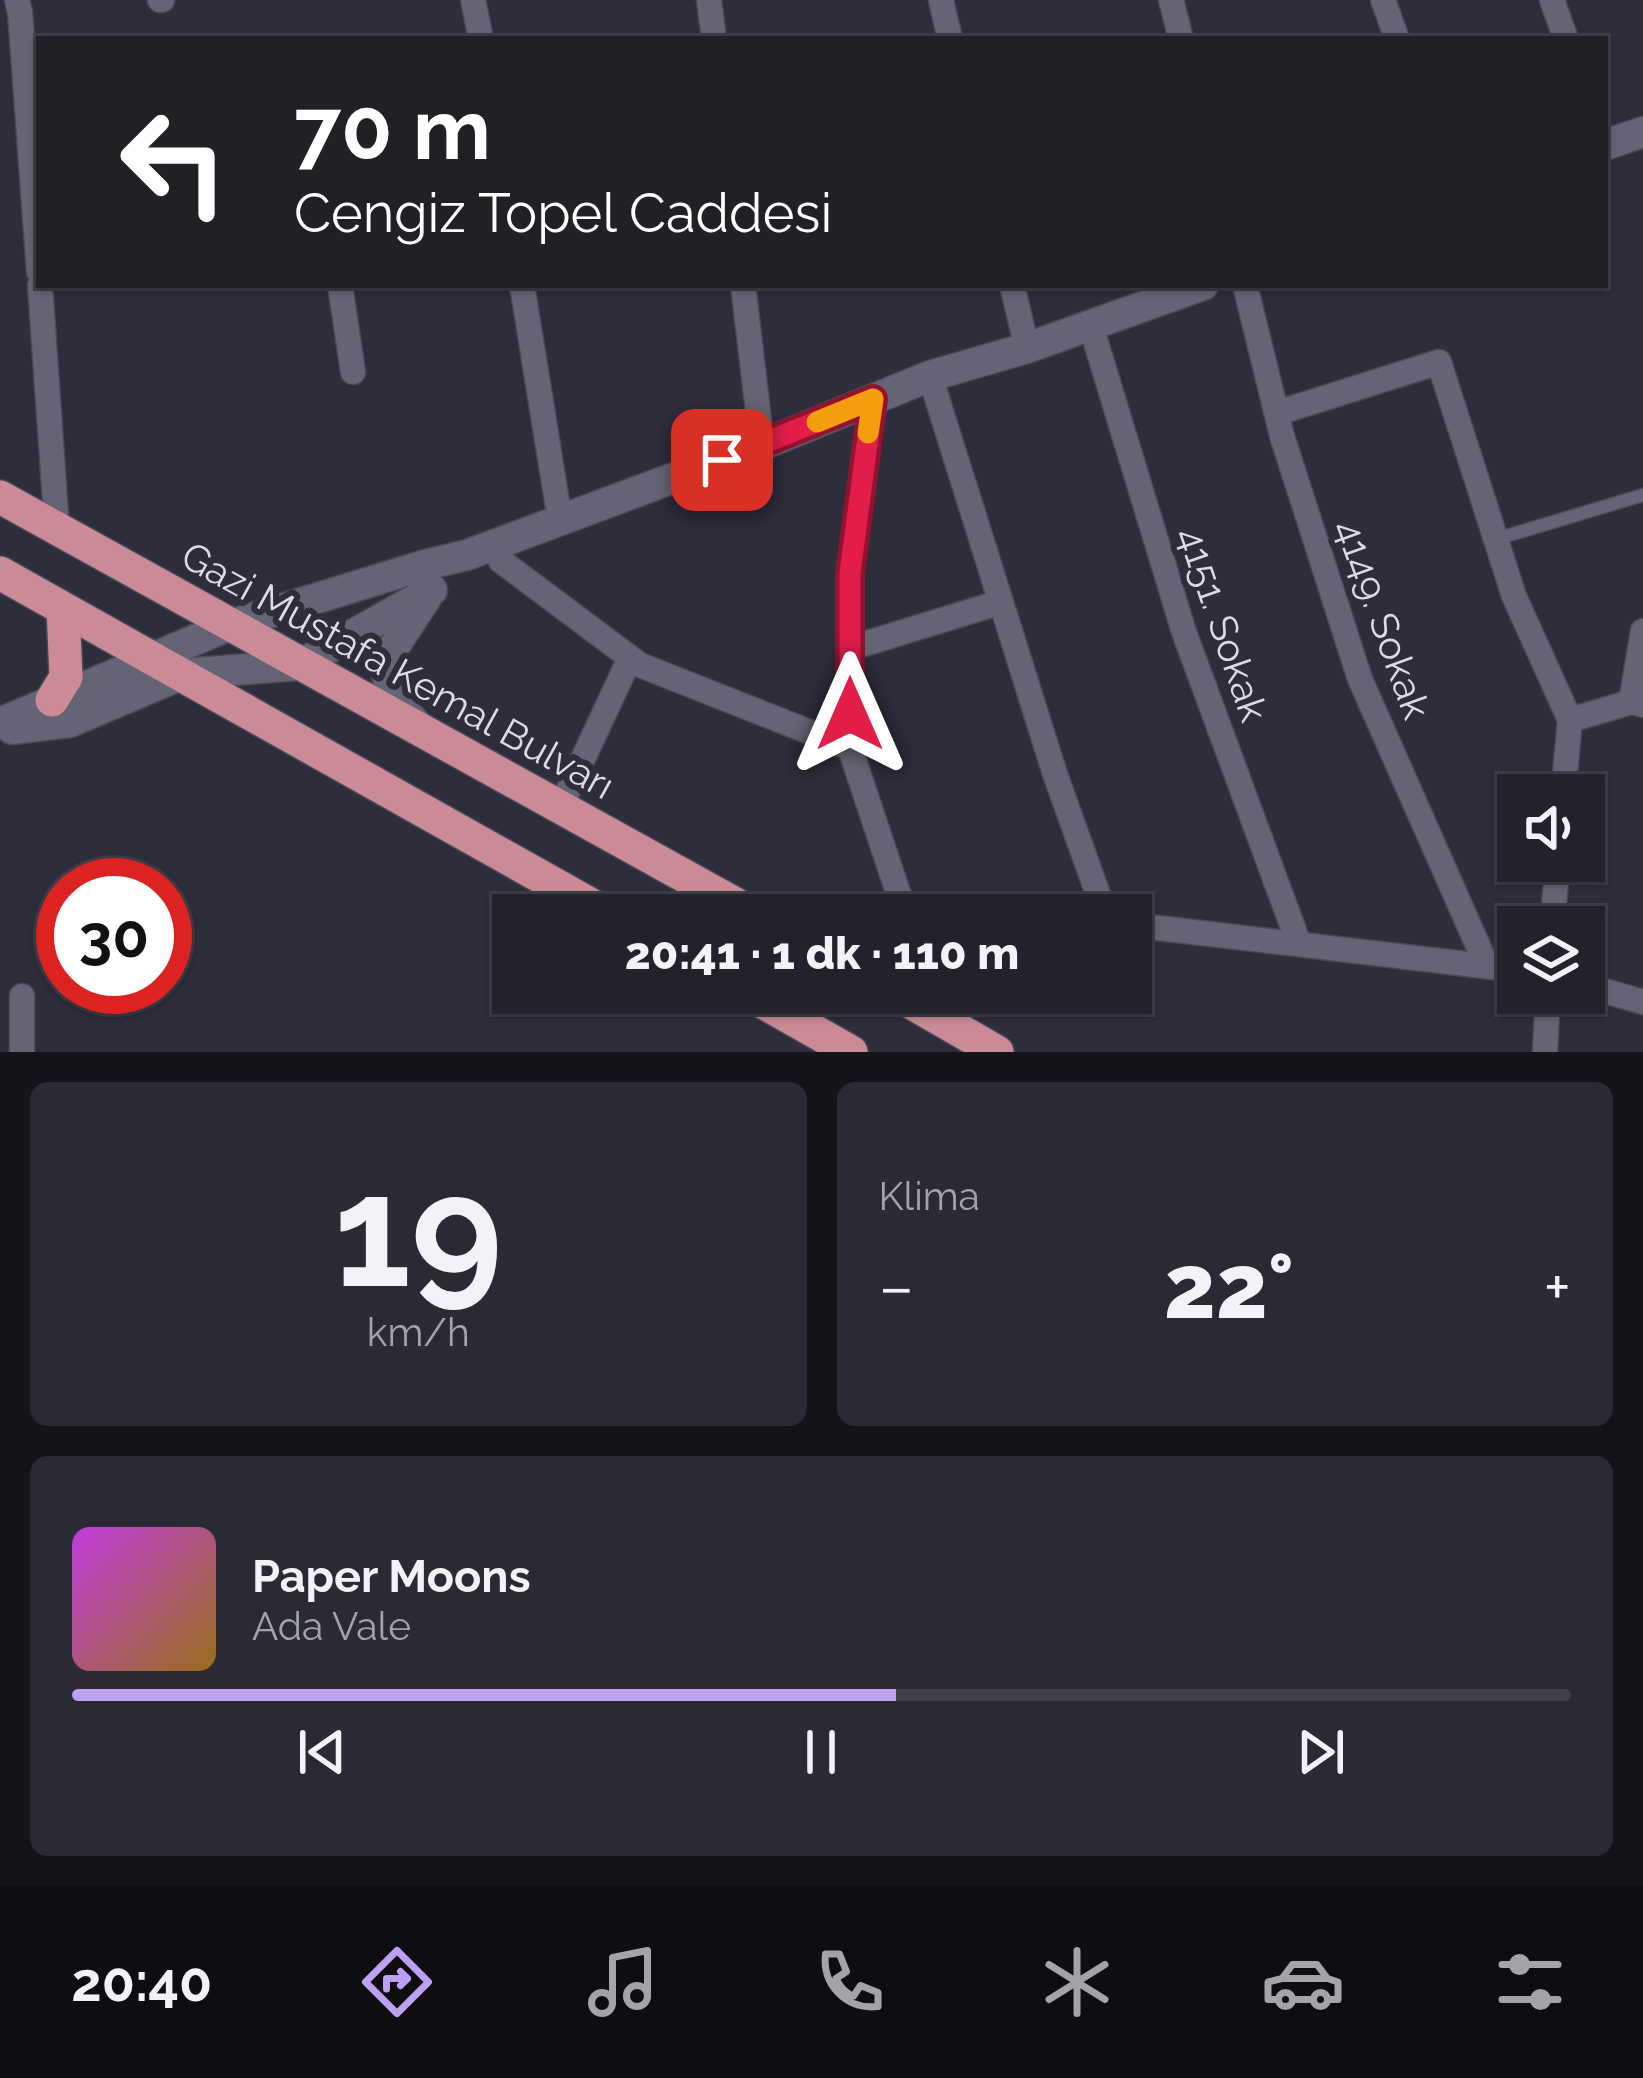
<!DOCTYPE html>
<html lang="tr">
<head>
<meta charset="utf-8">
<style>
	:root { --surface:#22222c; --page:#2a2a34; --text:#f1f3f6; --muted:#a2a4a9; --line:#3f3f48; --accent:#bca0f2 }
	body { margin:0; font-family:Raleway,sans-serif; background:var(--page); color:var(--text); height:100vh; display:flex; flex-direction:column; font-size:45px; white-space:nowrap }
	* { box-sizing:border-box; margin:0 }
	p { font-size:39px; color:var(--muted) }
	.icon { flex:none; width:66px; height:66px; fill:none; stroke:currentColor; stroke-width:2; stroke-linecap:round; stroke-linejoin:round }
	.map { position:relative; height:1052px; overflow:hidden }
	.details { display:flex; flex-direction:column; gap:30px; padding:30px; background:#131318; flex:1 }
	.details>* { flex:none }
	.hud { position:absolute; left:36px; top:36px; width:1572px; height:252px; border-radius:0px; box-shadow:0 3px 9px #0004,0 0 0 3px var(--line); background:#202124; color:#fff; overflow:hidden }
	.buttons { position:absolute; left:1497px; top:774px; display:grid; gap:24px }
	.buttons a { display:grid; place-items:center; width:108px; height:108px; border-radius:0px; background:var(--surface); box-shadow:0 3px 9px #0004,0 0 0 3px var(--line); font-size:60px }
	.speed { position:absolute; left:36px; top:858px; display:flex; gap:24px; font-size:60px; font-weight:700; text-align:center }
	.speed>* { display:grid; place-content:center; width:156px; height:156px; border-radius:50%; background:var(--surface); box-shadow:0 3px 9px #0004,0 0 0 3px var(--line); line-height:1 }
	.speed .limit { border:18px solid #d22; background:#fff; color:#111 }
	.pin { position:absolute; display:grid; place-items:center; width:102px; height:102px; color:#fff; margin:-51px; border-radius:24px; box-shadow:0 6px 18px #0006 }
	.me { position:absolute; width:132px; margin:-66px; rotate:0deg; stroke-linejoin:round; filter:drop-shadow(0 0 9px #0008) }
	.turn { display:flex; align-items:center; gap:42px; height:252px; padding:0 60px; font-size:54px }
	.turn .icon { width:156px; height:156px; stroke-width:2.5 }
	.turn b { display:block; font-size:84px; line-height:102px }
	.big { font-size:90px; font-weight:800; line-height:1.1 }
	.details .card { flex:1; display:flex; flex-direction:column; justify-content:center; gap:18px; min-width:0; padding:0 42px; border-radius:18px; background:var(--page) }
	.details .dial { align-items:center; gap:0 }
	.dial b { font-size:156px; line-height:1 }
	.song { display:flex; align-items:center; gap:36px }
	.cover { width:144px; height:144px; border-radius:18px; background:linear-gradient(135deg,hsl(290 70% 55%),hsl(40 70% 35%)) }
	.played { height:12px; border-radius:6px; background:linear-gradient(90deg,var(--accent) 55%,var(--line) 55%) }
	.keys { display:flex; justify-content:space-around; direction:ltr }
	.heat { display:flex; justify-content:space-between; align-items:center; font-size:66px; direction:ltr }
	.details .tiles { flex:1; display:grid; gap:30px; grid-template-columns:1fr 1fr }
	.card:last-child { grid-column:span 2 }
	.trip { position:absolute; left:492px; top:894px; width:660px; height:120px; border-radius:0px; background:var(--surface); box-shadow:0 3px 9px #0004,0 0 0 3px var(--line); font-weight:800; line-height:120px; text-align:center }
	.tabs { display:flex; height:192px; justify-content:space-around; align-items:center; background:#0e0e12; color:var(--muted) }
	.tabs .icon { width:84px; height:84px }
	.tabs .active { color:var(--accent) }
	.tabs b { font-size:54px; color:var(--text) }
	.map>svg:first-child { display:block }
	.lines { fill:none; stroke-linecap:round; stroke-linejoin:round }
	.service-casing { stroke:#494955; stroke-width:15 }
	.minor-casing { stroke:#494955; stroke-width:27 }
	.tertiary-casing { stroke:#494955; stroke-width:33 }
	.trunk-casing { stroke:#494955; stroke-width:36 }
	.service { stroke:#646474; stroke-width:12 }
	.minor { stroke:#646474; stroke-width:24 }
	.tertiary { stroke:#646474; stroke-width:30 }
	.trunk { stroke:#ca8b96; stroke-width:33 }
	.route-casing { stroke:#92132f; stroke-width:30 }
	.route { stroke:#e11d48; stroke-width:21 }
	.slow { stroke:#f59e0b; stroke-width:21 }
	.labels { text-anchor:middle; stroke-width:12; stroke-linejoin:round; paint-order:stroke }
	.street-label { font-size:39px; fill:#dcdce6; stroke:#2d2d3b }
</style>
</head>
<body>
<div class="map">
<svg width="1643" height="1052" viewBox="0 0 1643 1052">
	<rect width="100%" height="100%" fill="#2d2d3b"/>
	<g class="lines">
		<defs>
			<path id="service" d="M1496,539L1643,495"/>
			<path id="minor" d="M17,0L20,12L39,272
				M160,0H162
				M473,0L481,39
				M709,0L714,39
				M941,0L950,39
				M1171,0L1181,39
				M1383,0L1397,39
				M1552,0L1566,39
				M40,285L57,529
				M340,285L353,372
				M522,285L560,520
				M743,285L762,445
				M1012,285L1027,348
				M1245,285L1282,436L1360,679L1487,966
				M1090,323L1184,632L1299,944
				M930,376L1055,774L1099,897L1114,915
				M873,399L850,573V748L904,910L902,915
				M1277,413L1439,362L1514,596L1570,720L1563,795
				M501,541V561L640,665L850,748
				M851,648L1001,602
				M1631,702L1643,631
				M1570,720L1631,702L1643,705
				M560,808L630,658
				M904,910L1038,915
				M1131,922L1150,927L1518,970
				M1552,927L1558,861
				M1584,985L1643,1002
				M22,996V1052
				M1545,1052L1548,993"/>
			<path id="tertiary" d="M1605,145L1643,132
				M0,723L230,625L425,565L467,555L762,445L930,376L1027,348L1203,285
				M417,725L392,698L384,662L426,598
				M12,729L70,722L183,674L299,665L432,590"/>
			<path id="trunk" d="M0,497L755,915
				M0,573L609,915
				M52,700L66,677L63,609
				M747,993L851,1052
				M895,993L997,1052"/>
		</defs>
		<use href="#service" class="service-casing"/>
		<use href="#minor" class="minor-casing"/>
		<use href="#tertiary" class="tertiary-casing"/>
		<use href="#trunk" class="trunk-casing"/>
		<use href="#service" class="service"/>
		<use href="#minor" class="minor"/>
		<use href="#tertiary" class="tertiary"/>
		<use href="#trunk" class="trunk"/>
	</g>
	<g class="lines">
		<defs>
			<path id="route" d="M722,460L873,399L850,573V714"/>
		</defs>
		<use href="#route" class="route-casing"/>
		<use href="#route" class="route"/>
		<path class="slow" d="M817,422L873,399L868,433"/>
	</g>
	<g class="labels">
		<g class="street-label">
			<text transform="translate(1383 619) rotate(70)" y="14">4149. Sokak</text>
			<text transform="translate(1223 624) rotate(71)" y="14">4151. Sokak</text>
			<text transform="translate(398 670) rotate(29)" y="14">Gazi Mustafa Kemal Bulvarı</text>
		</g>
	</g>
</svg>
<div class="buttons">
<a><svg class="icon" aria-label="sound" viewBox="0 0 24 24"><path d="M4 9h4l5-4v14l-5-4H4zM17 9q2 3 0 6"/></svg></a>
<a><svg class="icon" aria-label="layers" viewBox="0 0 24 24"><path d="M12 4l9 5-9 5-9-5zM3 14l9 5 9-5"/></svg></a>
</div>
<div class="speed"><div class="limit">30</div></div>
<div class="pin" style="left:722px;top:460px;background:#d93025"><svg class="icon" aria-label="arrive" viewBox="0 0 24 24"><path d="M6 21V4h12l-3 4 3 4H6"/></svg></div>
<svg class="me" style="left:850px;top:714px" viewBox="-20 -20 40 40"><path d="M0-17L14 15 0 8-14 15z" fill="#e11d48" stroke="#fff" stroke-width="4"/></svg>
<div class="trip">20:41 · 1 dk · 110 m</div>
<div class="hud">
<div class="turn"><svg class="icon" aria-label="left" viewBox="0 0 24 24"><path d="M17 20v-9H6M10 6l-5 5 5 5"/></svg><div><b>70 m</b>Cengiz Topel Caddesi</div></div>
</div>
</div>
<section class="details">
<div class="tiles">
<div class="card dial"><b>19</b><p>km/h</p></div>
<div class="card"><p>Klima</p>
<div class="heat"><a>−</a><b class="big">22°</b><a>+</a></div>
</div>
<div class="card">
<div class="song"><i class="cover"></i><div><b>Paper Moons</b><p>Ada Vale</p></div></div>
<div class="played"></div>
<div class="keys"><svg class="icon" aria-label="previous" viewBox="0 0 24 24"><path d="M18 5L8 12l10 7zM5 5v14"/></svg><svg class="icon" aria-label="pause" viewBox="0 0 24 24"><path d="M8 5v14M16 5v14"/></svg><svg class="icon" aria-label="next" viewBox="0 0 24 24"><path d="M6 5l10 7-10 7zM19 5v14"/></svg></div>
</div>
</div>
</section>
<nav class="tabs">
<b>20:40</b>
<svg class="icon active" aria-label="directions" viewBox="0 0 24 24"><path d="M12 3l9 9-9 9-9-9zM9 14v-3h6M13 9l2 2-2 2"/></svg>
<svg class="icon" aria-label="music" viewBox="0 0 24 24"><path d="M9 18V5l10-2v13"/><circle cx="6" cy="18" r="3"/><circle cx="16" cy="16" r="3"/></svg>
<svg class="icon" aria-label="phone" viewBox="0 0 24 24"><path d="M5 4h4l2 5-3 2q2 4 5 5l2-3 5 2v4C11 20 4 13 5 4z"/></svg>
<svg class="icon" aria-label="climate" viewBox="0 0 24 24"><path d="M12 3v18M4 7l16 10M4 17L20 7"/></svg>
<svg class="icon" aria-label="car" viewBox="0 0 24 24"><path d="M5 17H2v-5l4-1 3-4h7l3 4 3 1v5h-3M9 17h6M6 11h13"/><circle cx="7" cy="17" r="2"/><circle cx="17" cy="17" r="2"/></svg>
<svg class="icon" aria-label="filters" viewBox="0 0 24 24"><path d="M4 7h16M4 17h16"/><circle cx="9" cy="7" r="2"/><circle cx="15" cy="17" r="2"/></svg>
</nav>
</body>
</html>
